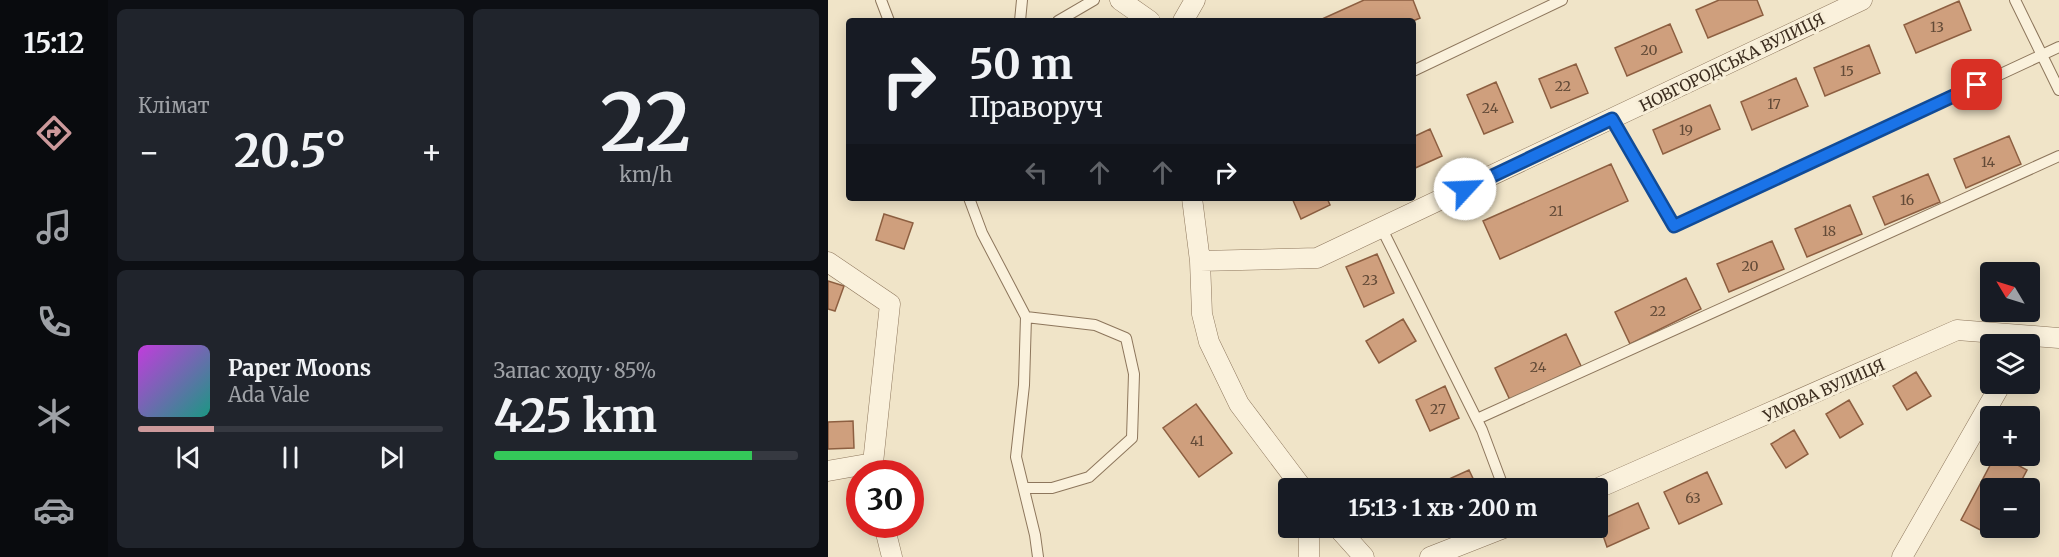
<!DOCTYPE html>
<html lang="uk">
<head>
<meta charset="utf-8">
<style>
	:root { --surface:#171b24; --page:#20242c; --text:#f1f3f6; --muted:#9ea1a6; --line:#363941; --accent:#cc999b }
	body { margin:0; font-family:Merriweather,serif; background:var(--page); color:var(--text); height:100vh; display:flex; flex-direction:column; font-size:22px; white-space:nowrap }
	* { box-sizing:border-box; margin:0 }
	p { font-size:20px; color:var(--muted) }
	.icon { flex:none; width:33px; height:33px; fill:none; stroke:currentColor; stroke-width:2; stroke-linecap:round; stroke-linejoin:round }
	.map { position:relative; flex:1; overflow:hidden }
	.sheet { display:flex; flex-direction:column; gap:9px; padding:9px; background:#0d0f14; width:720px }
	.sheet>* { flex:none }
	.hud { position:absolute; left:18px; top:18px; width:570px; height:183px; border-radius:6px; box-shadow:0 3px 15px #0003; background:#171b24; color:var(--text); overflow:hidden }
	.needle { width:39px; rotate:308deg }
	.tools { position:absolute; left:1152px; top:262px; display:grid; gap:12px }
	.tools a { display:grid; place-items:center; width:60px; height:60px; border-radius:6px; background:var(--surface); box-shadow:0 3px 15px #0003; font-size:30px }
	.speed { position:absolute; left:18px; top:460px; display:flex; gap:12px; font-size:30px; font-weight:700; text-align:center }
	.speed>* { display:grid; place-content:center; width:78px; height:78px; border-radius:50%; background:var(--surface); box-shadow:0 3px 15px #0003; line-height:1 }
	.speed .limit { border:9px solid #d22; background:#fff; color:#111 }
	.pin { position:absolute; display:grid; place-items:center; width:51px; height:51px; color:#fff; margin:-26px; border-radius:12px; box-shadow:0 3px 9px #0006 }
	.me { position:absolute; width:66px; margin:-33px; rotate:65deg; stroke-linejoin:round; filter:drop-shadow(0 0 4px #0008) }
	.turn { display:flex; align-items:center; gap:21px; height:126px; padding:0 24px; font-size:27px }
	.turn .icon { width:78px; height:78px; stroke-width:2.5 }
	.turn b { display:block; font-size:42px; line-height:51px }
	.lanes { display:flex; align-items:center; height:57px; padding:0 24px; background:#0003; justify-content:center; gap:30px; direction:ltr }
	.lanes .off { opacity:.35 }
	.big { font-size:45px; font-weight:700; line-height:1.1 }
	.sheet .widget { flex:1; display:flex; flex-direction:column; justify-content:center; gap:9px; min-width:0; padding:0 21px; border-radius:9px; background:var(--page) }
	.sheet .dial { align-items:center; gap:0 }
	.dial b { font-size:78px; line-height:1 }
	.song { display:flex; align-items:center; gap:18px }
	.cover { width:72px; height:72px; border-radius:9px; background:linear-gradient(135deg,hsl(290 70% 55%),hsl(170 70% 35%)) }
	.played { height:6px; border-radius:3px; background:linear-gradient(90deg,var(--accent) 25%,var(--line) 25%) }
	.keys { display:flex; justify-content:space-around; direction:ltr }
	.heat { display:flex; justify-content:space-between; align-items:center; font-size:33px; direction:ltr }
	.charge { height:9px; border-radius:4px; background:linear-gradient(90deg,#34c759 85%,var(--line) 0) }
	.sheet .tiles { flex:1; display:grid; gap:9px; grid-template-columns:repeat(2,1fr) }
	.trip { position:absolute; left:450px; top:478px; width:330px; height:60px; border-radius:6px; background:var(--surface); box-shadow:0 3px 15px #0003; font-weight:700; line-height:60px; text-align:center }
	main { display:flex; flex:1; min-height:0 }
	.tab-bar { display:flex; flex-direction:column; width:108px; justify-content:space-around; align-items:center; background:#090b0e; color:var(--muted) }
	.tab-bar .icon { width:42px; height:42px }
	.tab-bar .selected { color:var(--accent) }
	.tab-bar b { font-size:27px; color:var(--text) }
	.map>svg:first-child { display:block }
	.building { fill:#cf9f7d; stroke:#8d5f41; stroke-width:1.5 }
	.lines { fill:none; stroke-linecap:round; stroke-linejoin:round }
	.lane-casing { stroke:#8d765c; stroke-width:12 }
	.street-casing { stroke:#8d765c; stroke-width:21 }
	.lane { stroke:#faf1dc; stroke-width:10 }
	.street { stroke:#faf1dc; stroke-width:20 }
	.route-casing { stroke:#114b97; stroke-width:15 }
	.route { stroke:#1a73e8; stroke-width:10 }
	.labels { text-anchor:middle; stroke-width:6; stroke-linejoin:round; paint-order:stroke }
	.number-label { font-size:14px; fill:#624a37 }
	.street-label { font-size:16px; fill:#3d2e20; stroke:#f7eed8 }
</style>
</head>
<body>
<main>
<nav class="tab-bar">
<b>15:12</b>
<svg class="icon selected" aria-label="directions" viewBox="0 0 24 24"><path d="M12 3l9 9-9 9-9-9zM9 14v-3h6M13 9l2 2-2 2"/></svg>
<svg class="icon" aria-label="music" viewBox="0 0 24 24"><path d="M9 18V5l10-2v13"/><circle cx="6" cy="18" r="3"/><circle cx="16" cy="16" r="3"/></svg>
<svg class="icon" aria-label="phone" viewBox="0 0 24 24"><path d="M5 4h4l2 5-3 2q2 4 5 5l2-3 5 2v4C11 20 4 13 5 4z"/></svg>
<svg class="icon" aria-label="climate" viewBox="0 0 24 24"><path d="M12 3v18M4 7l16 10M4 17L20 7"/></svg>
<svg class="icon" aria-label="car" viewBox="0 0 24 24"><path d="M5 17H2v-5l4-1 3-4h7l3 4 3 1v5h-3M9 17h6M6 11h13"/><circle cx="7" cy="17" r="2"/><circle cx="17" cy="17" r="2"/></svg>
</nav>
<section class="sheet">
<div class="tiles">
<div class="widget"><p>Клімат</p>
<div class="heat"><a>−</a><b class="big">20.5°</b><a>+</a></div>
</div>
<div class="widget dial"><b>22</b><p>km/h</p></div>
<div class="widget">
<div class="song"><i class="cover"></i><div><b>Paper Moons</b><p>Ada Vale</p></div></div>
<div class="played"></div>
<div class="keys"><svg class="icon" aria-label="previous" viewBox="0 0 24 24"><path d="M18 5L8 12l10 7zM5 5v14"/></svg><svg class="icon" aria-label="pause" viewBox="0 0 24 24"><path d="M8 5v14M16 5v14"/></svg><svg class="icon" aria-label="next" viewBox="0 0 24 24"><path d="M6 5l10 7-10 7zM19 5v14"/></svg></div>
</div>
<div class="widget"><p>Запас ходу · 85%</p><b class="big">425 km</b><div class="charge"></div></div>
</div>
</section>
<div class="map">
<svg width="1231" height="557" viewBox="0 0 1231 557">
	<rect width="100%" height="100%" fill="#f0e4c8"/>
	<path class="building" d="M536,0H585L592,18L585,21H494V19Z
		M891,0H929L935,15L880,38L868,10Z
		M1131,1L1143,30L1088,53L1076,25Z
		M842,24L854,52L799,76L787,48Z
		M1041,45L1052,73L997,96L986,68Z
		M748,64L760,93L723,108L711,79Z
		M968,78L980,106L924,130L913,102Z
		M668,82L685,122L656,134L639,95Z
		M882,105L892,129L835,154L825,130Z
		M602,129L614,156L585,169V137Z
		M1181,136L1193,164L1138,188L1126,159Z
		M783,164L800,201L672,259L655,221Z
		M1100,174L1112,202L1057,225L1045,197Z
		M464,198H499L502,205L473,219Z
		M1022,205L1034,234L979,257L967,229Z
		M56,214L85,223L76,249L48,240Z
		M944,241L956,269L901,292L889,264Z
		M549,254L566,293L536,307L518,267Z
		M858,278L873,309L802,344L787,312Z
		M0,281L16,286L7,311L0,309Z
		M575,319L588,341L551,363L538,341Z
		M738,334L753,366L682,400L667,368Z
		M1088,372L1103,396L1079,410L1065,386Z
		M617,386L631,418L602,431L588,400Z
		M1021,400L1035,424L1012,438L998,414Z
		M368,404L404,453L371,477L335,428Z
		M25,421L26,448L0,449V422Z
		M966,430L980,454L958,468L943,444Z
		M1167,456H1173L1199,470L1189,489H1162V528H1168L1164,536L1133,520Z
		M641,470L650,489H615L612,483Z
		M879,472L894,504L851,524L836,492Z
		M810,503L821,528L779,547L770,521Z"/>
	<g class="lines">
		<defs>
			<path id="lane" d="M53,0L61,21
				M1187,0L1231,90
				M192,21L194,0
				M230,21L266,0
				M585,71L734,0
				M784,119L846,226L1231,47
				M141,198L154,233L198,317L196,385L188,457L207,535L210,557
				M554,229L654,430L676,489
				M649,419L1231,156
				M196,488H224L261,477L304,438L306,374L298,338L267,325L198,317"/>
			<path id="street" d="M292,0L322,21
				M355,21L367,0
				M364,198L372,261L374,314L381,342L411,404L475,489
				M372,261L489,258L1034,0
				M0,262L62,304L45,463L47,474
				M0,471L45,463
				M768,489L1129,330L1231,338
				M56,525L64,557
				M510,528L536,557
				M481,557V528
				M602,557L676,528
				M1074,557L1173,384"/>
		</defs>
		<use href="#lane" class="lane-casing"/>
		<use href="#street" class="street-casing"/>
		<use href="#lane" class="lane"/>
		<use href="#street" class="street"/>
	</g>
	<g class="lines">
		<defs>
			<path id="route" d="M637,189L784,119L846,226L1149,85"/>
		</defs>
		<use href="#route" class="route-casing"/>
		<use href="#route" class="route"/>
	</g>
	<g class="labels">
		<g class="number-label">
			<text x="1109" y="32">13</text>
			<text x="821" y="55">20</text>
			<text x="1019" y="76">15</text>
			<text x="735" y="91">22</text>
			<text x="946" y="109">17</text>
			<text x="662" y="113">24</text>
			<text x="858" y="135">19</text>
			<text x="1160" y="167">14</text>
			<text x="1079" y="205">16</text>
			<text x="728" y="216">21</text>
			<text x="1001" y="236">18</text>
			<text x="922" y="271">20</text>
			<text x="542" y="285">23</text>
			<text x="830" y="316">22</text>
			<text x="710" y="372">24</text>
			<text x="610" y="414">27</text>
			<text x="369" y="446">41</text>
			<text x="865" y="503">63</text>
		</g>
		<g class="street-label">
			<text transform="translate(904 62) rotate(-26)" y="6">НОВГОРОДСЬКА ВУЛИЦЯ</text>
			<text transform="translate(996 390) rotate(-24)" y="6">УМОВА ВУЛИЦЯ</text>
		</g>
	</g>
</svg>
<div class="tools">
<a><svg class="needle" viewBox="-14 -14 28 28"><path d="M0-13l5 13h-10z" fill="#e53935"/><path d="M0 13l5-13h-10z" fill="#9ea1a6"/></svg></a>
<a><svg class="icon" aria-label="layers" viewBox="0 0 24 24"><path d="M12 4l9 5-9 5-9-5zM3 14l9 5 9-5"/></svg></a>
<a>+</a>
<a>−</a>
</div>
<div class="speed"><div class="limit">30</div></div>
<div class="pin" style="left:1149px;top:85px;background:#d93025"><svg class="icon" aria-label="arrive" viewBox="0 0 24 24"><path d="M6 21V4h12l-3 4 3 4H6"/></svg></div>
<svg class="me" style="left:637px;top:189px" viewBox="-20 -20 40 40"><circle r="19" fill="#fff"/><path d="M0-13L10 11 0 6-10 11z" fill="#1a73e8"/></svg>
<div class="trip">15:13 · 1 хв · 200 m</div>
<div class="hud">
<div class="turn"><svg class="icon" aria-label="right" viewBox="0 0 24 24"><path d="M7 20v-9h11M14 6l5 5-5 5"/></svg><div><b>50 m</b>Праворуч</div></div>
<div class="lanes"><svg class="icon off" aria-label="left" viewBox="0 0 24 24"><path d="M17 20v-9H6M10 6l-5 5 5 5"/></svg><svg class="icon off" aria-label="ahead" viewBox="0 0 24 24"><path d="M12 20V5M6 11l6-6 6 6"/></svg><svg class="icon off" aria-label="ahead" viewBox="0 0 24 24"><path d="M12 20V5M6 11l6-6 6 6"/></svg><svg class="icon" aria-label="right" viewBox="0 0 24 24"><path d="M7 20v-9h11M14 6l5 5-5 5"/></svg></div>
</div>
</div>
</main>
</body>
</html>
